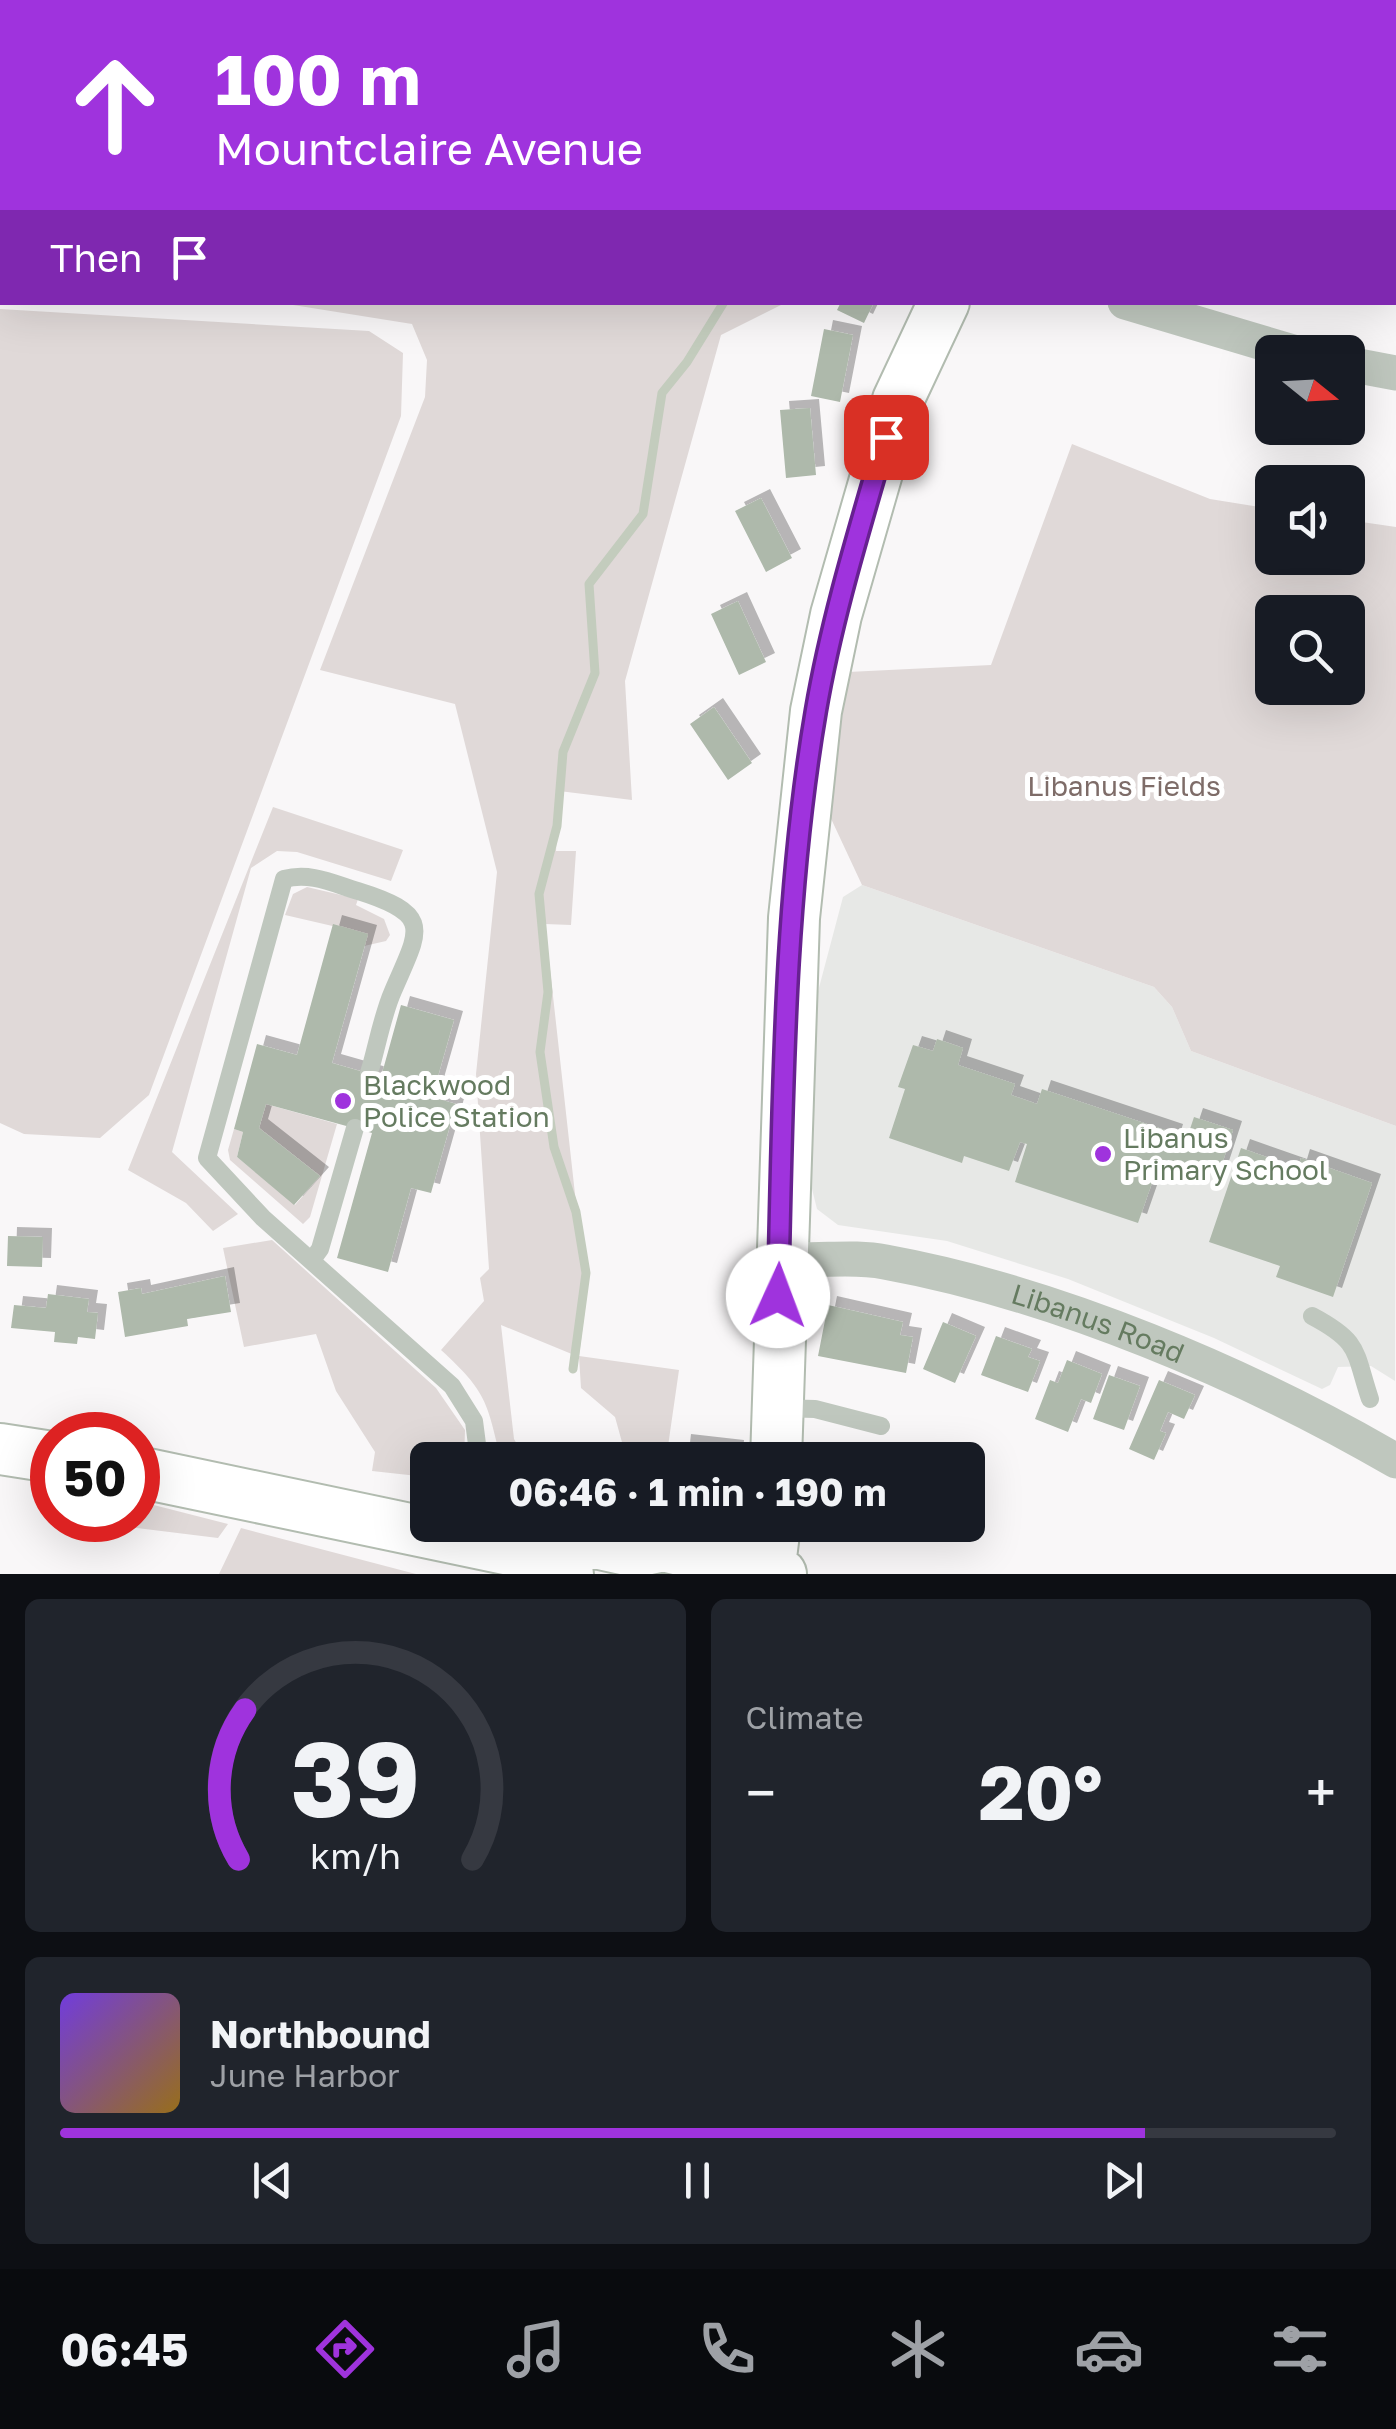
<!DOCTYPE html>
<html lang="en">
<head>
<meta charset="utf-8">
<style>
	:root { --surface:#171b24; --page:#20242c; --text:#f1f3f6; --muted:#9ea1a6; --line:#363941; --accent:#9f33dd }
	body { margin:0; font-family:"Golos Text",sans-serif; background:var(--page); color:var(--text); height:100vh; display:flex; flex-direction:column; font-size:38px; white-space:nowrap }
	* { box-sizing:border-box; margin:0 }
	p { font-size:32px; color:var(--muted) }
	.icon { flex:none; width:55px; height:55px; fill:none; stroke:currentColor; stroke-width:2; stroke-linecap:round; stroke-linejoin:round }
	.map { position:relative; height:1574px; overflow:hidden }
	.panel { display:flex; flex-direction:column; gap:25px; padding:25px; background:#0d0f14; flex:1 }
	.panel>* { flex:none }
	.banner { position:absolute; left:0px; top:0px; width:1398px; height:305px; box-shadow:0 10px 40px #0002; background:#9f33dd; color:#fff; overflow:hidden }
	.needle { width:65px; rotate:108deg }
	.fabs { position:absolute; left:1255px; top:335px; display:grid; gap:20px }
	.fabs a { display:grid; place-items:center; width:110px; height:110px; border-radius:15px; background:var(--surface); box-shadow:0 10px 40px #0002; font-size:50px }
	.speed { position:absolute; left:30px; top:1412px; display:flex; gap:20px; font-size:50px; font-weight:700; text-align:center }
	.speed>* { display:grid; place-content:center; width:130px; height:130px; border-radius:50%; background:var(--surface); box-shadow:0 10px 40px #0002; line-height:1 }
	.speed .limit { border:15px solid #d22; background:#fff; color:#111 }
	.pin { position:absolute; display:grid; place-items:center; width:85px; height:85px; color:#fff; margin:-42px; border-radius:20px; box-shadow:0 5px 15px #0006 }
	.me { position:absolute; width:110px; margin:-55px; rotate:2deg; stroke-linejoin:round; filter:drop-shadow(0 0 8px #0008) }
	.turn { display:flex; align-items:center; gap:35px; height:210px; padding:0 50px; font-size:45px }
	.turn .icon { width:130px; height:130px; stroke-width:2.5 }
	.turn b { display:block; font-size:70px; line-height:85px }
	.then { display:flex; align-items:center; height:95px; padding:0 50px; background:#0003; gap:20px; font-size:38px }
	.big { font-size:75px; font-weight:700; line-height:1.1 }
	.panel .widget { flex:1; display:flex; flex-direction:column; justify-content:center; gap:15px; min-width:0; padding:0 35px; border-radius:15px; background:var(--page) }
	.panel .dial { align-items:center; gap:0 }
	.dial svg { height:260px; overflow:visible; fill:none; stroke:var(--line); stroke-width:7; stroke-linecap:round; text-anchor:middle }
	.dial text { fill:var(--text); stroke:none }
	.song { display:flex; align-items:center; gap:30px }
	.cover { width:120px; height:120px; border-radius:15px; background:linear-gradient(135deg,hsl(260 70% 55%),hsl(40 70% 35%)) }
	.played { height:10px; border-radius:5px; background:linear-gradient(90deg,var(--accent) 85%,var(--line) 85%) }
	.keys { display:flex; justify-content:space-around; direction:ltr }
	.heat { display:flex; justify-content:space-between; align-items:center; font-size:55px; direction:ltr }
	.panel .tiles { flex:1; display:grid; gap:25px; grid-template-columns:1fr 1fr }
	.widget:last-child { grid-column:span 2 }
	.trip { position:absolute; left:410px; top:1442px; width:575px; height:100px; border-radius:15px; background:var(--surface); box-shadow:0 10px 40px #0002; font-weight:700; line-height:100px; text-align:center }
	.tab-bar { display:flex; height:160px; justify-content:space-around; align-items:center; background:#090b0e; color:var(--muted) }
	.tab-bar .icon { width:70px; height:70px }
	.tab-bar .on { color:var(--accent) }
	.tab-bar b { font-size:45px; color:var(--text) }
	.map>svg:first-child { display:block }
	.built { fill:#e7e8e6 }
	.green { fill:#e0d9d8; fill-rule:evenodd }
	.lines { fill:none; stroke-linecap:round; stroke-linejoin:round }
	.stream { stroke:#c3ccbd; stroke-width:9 }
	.building { fill:#aeb9ab; filter:url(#shadow) }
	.secondary-casing { stroke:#b2bcb0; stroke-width:54 }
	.lane { stroke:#bfc7be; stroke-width:18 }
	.street { stroke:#bfc7be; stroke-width:35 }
	.secondary { stroke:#fff; stroke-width:50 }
	.route-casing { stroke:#672190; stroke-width:25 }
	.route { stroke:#9f33dd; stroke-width:18 }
	.poi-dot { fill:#9f33dd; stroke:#fff; stroke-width:4 }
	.labels { text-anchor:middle; stroke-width:10; stroke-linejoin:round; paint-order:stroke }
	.park-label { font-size:28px; fill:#7e6c68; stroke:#fff }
	.poi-label { font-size:28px; fill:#657b60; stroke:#fff; text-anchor:start }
	.street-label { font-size:28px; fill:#657b60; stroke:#fff }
</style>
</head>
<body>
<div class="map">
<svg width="1396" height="1574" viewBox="0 0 1396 1574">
	<defs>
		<filter id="shadow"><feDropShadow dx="9" dy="-9" stdDeviation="0" flood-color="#0004"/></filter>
	</defs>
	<rect width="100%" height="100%" fill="#f9f7f8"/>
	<path class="built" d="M862,885L1154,987L1172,1007L1191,1051L1396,1126L1395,1381L1371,1366L1338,1367L1330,1385L1322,1389L1214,1338L1068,1279L947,1241L838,1225L817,1209L810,1181L816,999L843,897Z"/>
	<path class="green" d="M0,0H721L722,2H2V289Z
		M241,303H785L721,335L625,681L632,800L559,791L556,851H576L571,925L545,924L581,1248L590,1270L579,1356L679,1370L666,1460H619L625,1453L615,1417L581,1388L579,1357L501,1325L514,1439L526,1460H501C487,1402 487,1392 441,1350L484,1301L480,1278L489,1269L476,1074L497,872L455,704L320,670L425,397L427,360L412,324L293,305Z
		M0,309L369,331L403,353L401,416L149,1095L100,1138L24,1134L0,1123Z
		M1072,444L1210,499L1272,509V558H1348V520L1396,527V1126L1191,1051L1172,1007L1154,987L862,885L827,810L848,672L991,665ZM1272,612H1348V688H1272Z
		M273,807L403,850L391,881L297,852L277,851L251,868L172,1152L238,1214L213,1231L186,1203L128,1170Z
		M307,887L358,899L356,905L384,919L390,935L386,941L364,946L367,934L285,915L293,894Z
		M266,1104L337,1124L310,1217L303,1224L230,1160L228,1150L234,1129L243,1132L237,1157L295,1205L320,1176L259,1128Z
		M272,1240L436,1388L465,1430L464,1460H428L427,1477L372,1471L375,1452L336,1391L316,1334L244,1347L223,1248Z
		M138,1501L228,1524L218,1538L72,1520H138Z
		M241,1528L412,1573L416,1574H219Z"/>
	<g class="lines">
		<path class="stream" d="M573,1369L586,1273L576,1212L554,1147L540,1052L548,992L539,894L557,826L563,752L595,673L589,584L643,514L662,393L687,362L724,302"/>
	</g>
	<path class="building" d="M841,302H874L864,323L837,310Z
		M824,329L853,335L840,402L811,396Z
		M810,408L816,475L786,478L780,410Z
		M761,498L792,558L766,572L735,511Z
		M738,601L766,662L739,675L711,614Z
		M714,707L752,763L728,780L690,724Z
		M333,924L368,934L332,1063L381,1077L401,1005L454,1020L432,1097L456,1104L431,1193L411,1188L388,1272L337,1258L372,1133L266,1104L259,1128L320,1176L294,1205L237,1157L243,1132L234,1129L257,1044L297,1055Z
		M937,1039L963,1048L958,1065L1015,1084L1011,1095L1037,1104L1042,1089L1174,1133L1170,1146L1183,1150L1194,1117L1233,1130L1219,1173L1192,1165L1185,1184L1155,1174L1138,1223L1015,1182L1027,1144L1020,1142L1009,1171L964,1156L962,1163L889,1138L905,1089L898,1087L913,1045L933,1051Z
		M1241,1148L1298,1168L1301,1158L1372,1183L1333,1297L1276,1277L1280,1266L1209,1242Z
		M8,1236L43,1237L42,1267L7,1266Z
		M225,1276L231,1312L187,1319L188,1326L125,1337L118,1292L141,1288L142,1294Z
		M48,1294L89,1299L87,1312L98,1313L95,1339L78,1337L77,1344L54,1342L55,1332L11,1328L14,1305L46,1308Z
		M828,1305L903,1322L900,1335L913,1337L906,1373L818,1356Z
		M943,1322L976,1336L955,1383L923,1369Z
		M996,1336L1032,1349L1028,1357L1040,1361L1028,1392L981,1375Z
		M1067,1360L1102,1374L1091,1403L1081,1399L1068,1432L1035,1419L1050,1380L1058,1383Z
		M1109,1375L1140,1386L1124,1430L1093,1419Z
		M1159,1380L1195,1395L1184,1419L1168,1412L1160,1431L1166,1433L1154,1460L1129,1449Z
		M682,1443L735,1449L734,1460H680Z"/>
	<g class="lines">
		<defs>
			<path id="secondary" d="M1051,2V0
				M0,1449L52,1457
				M776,1460L794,918L816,711L836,615L898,400L944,302
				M138,1472L553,1559L568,1574
				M553,1559L591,1542L636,1552L663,1546L781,1574
				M769,1574L775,1525"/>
		</defs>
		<use href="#secondary" class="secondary-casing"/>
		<path class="lane" d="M369,1073C377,1047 382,1016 393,991C419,930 435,915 358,891C332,883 310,872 284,879L207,1158L263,1218L452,1386L474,1421L479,1460
			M312,1260L320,1249L355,1128
			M1312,1316C1361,1342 1354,1351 1370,1399
			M778,1408L815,1409L881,1426"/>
		<g class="street">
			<path d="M1237,0L1239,2"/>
			<path d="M1125,302L1293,352"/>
			<path d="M1348,364L1396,373"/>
			<path id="s1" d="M779,1258C815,1263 850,1255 885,1262C1055,1293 1247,1374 1396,1461"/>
		</g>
		<use href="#secondary" class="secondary"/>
	</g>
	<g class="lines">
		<defs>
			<path id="route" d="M778,1296C783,1102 783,902 816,710C832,617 860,527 886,437"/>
		</defs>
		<use href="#route" class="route-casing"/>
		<use href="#route" class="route"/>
	</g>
	<g class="poi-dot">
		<circle cx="343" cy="1101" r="10"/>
		<circle cx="1103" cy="1154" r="10"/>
	</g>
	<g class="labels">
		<g class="park-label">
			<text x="1124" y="796">Libanus Fields</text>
		</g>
		<g class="poi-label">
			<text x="363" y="1095">Blackwood<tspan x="363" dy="32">Police Station</tspan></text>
			<text x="1123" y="1148">Libanus<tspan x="1123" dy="32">Primary School</tspan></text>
		</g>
		<g class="street-label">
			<text dy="10" stroke="none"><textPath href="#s1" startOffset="328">Libanus Road</textPath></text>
		</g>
	</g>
</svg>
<div class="fabs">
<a><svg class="needle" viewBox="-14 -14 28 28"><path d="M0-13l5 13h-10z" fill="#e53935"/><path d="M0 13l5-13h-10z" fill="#9ea1a6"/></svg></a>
<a><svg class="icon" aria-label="sound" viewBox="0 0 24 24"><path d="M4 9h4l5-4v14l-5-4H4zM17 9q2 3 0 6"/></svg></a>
<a><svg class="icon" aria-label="search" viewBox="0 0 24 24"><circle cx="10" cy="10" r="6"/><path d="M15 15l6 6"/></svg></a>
</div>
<div class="speed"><div class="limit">50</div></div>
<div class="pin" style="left:886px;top:437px;background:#d93025"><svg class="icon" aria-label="arrive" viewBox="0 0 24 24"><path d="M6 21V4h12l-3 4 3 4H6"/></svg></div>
<svg class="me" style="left:778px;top:1296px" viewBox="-20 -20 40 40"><circle r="19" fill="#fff"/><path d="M0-13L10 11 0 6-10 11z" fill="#9f33dd"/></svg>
<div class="trip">06:46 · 1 min · 190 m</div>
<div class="banner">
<div class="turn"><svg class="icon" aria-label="ahead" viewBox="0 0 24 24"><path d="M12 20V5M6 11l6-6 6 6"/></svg><div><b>100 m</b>Mountclaire Avenue</div></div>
<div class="then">Then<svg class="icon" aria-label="arrive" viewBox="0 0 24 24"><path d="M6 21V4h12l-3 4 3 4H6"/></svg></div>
</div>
</div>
<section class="panel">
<div class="tiles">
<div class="widget dial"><svg viewBox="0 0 100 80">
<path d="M14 69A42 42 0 1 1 86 69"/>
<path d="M14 69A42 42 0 0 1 16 23" stroke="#9f33dd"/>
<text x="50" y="56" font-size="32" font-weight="700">39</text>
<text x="50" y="72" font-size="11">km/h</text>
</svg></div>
<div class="widget"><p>Climate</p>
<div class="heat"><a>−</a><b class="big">20°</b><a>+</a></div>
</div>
<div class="widget">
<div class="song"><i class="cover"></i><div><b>Northbound</b><p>June Harbor</p></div></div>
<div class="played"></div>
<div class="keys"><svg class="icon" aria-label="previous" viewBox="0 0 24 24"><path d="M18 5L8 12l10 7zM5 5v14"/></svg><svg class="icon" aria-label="pause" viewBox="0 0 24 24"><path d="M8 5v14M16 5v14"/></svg><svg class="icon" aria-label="next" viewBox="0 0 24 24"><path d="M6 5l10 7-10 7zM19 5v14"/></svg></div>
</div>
</div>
</section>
<nav class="tab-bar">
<b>06:45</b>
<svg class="icon on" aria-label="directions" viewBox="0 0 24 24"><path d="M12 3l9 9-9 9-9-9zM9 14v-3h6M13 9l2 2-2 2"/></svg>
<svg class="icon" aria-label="music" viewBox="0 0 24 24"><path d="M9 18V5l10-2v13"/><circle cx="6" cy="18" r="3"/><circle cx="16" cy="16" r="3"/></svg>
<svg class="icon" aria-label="phone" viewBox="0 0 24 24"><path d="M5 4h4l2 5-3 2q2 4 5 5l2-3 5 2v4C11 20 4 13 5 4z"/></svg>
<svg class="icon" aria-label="climate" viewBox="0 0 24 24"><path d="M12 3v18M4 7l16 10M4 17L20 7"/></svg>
<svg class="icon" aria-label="car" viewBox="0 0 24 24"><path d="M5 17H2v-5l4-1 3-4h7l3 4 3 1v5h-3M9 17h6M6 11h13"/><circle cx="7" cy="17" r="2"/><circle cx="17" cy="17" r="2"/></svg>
<svg class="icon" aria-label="filters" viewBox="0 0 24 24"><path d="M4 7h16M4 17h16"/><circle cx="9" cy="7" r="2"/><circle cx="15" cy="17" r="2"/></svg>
</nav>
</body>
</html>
